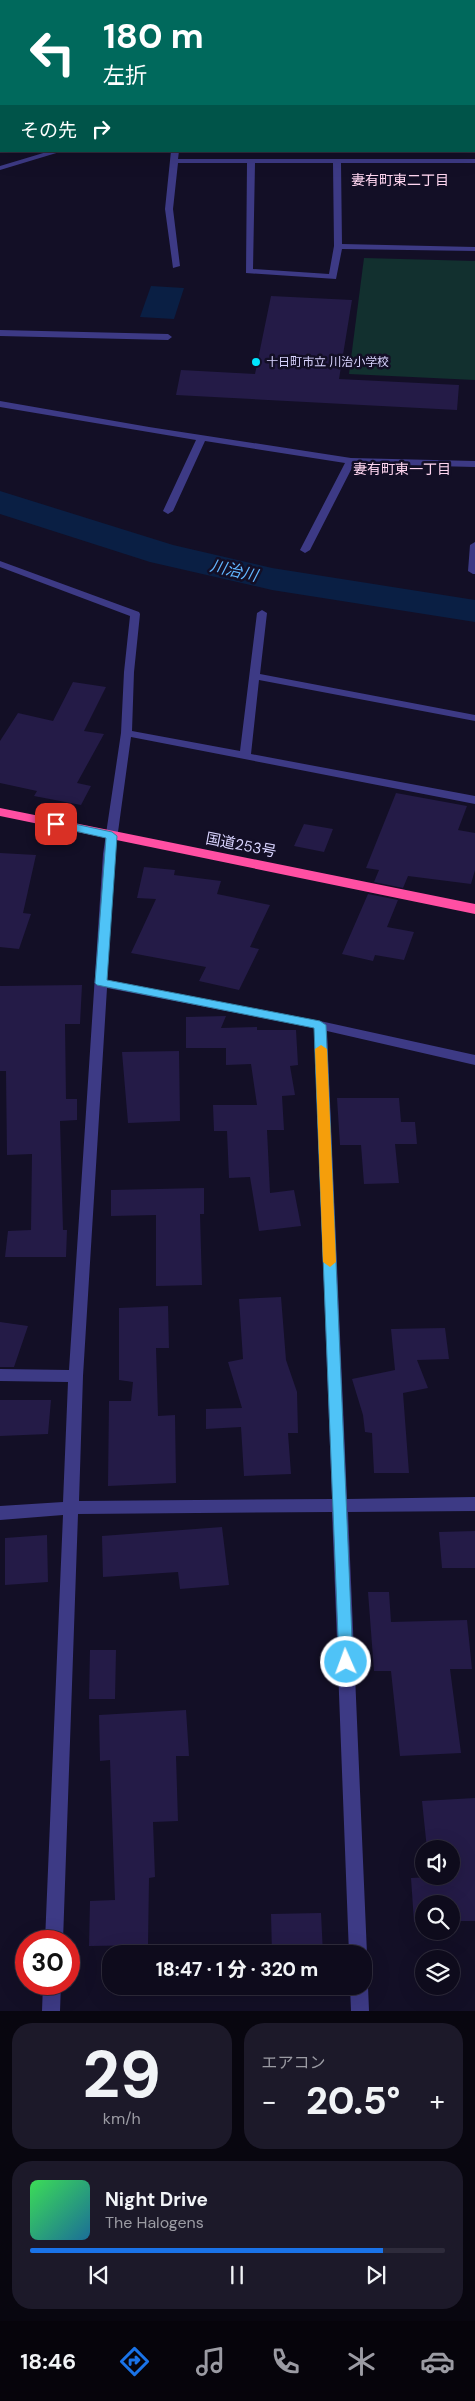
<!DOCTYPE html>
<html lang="ja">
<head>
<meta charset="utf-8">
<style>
	:root { --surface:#0e0b1c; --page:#1c1929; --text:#f1f3f6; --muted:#9b9ba3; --line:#2e2b3b; --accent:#1a73e8 }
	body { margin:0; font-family:"DM Sans","Noto Sans JP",sans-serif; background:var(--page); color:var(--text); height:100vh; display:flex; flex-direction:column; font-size:19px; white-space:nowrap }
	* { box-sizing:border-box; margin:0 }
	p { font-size:16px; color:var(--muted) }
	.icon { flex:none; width:28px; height:28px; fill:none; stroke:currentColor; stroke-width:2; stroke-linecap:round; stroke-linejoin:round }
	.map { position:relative; height:2011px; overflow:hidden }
	.side { display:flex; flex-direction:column; gap:12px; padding:12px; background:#08060f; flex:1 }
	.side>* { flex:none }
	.hud { position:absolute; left:0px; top:0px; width:475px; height:152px; box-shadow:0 5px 20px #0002,0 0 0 1px var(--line); background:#00695c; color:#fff; overflow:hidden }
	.buttons { position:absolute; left:415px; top:1840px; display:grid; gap:10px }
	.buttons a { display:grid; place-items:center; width:45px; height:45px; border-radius:50%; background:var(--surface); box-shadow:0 5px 20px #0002,0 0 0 1px var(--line); font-size:25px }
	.speed { position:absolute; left:15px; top:1930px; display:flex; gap:10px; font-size:25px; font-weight:700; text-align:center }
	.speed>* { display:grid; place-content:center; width:65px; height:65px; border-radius:50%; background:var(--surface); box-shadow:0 5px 20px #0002,0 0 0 1px var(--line); line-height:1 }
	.speed .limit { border:8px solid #d22; background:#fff; color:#111 }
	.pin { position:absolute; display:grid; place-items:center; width:42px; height:42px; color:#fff; margin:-21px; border-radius:10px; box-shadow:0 2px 8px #0006 }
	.me { position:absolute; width:55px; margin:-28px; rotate:358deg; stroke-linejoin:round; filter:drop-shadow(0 0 4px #0008) }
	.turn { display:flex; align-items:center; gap:18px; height:105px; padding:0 20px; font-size:22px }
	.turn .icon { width:65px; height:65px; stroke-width:2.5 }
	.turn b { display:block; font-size:35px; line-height:42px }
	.then { display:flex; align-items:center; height:48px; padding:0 20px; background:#0003; gap:10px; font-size:19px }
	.big { font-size:38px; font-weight:800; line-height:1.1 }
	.side .tile { flex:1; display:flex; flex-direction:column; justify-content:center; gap:8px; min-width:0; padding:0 18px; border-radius:20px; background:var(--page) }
	.side .dial { align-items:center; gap:0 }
	.dial b { font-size:65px; line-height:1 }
	.song { display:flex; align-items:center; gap:15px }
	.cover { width:60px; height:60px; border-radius:8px; background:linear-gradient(135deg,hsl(130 70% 55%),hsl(200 70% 35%)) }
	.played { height:5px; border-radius:2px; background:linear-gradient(90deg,var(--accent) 85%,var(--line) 85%) }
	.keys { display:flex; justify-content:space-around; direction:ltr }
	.heat { display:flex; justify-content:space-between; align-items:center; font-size:28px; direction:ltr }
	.side .tiles { flex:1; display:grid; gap:12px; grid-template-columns:1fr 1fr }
	.tile:last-child { grid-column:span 2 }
	.trip { position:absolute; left:102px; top:1945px; width:270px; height:50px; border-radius:20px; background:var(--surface); box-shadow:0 5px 20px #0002,0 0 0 1px var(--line); font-weight:800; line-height:50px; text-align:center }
	.dock { display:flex; height:80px; justify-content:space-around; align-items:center; background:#06040b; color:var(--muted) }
	.dock .icon { width:35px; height:35px }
	.dock .selected { color:var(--accent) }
	.dock b { font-size:22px; color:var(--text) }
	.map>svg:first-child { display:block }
	.green { fill:#12302f }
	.water { fill:#0a1f44 }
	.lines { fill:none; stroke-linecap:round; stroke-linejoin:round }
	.river { fill:#0a1f44; fill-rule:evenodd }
	.building { fill:#241b47 }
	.street { fill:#3d3a85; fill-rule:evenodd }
	.secondary { fill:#6f6bff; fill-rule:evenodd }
	.highway { fill:#ff4fa3; fill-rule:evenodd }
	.route { fill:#4fc3f7; stroke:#337fa1 }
	.slow { fill:#f59e0b }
	.poi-dot { fill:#00e5ff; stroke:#130f26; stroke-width:2 }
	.labels { text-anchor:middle; stroke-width:5; stroke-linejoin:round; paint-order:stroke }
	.far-poi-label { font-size:12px; fill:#d9d4ff; stroke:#130f26; text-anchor:start }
	.far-neighbourhood-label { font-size:14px; fill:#ffd6f0; stroke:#130f26 }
	.street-label { font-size:15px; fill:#d9d4ff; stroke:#130f26 }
	.water-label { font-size:16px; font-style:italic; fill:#62b6ff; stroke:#130f26 }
</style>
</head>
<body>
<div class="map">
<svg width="475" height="2011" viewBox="0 0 475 2011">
	<rect width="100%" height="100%" fill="#130f26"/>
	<path class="green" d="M364,258L475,261V380L349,374Z"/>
	<path class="water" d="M151,286L184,288L174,319L140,317Z"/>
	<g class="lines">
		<path class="river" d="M0,491L173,545L272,568L475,600V622L272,590L150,562L0,514Z"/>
	</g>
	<path class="building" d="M271,296L352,300L339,379L459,385L457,410L176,395L181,370L255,374Z
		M73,682L106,687L84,731L104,734L77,783L91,786L81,805L34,796L37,791L0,783V741L18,713L53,721Z
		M396,793L467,806L458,830L475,833V870L471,884L408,876L403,888L374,882L379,870L366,868Z
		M304,824L333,829L324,852L294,846Z
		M0,853L36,855L23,913L31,914L19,949L0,947Z
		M144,867L175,870L174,875L221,881L217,894L270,905L250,947L259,949L239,990L199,981L206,967L131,953L156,899L137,898Z
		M368,894L398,900L387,927L414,932L404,960L375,955L373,961L342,954Z
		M82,985L80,1024H65L66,1099H77V1120L60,1121L63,1230H67L66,1257H5L8,1231L31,1230L32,1154L7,1155L6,1071H0V986Z
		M226,1016L221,1028L257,1027V1030H296L298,1065L290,1066L295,1095L282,1096L284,1130H267L270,1193L294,1190L301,1226L259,1231L250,1177L229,1178L227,1131H214L213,1105H257L251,1064L226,1065V1048H186V1017Z
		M179,1051L180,1121L128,1123L122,1052Z
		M337,1098H399L401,1122H415L417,1144H395L399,1183L364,1184L361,1145H340Z
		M204,1188V1214H200L202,1285L156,1286V1215L111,1216V1190Z
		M281,1297L286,1360L297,1392L298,1433H288L291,1474L244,1476L241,1427L206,1429V1409L242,1408L228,1362L243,1359L239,1299Z
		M168,1306L169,1348H156L158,1416L175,1415L176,1483L108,1486L109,1401H131L133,1382L119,1380V1308Z
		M0,1322L28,1326L14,1367H0Z
		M445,1328L449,1359L417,1360L428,1388L403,1393L409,1473H374L372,1433L365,1432L363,1415L352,1379L395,1370L391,1329Z
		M0,1400H51L48,1434L0,1436Z
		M222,1527L229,1585L180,1589L178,1572L103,1577L102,1536Z
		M475,1531V1568H442L439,1532Z
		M47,1535L48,1582L5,1585V1538Z
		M368,1592H389L391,1622L467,1620L472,1669H450L461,1753L400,1756L391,1671H374Z
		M90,1650H116L115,1699H89Z
		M186,1710L189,1756H176L178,1821L153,1822L155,1877L149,1878L148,1945L89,1946L90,1901L115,1900L110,1760L100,1761L99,1715Z
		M475,1798V1921H451V1904H424V1921L414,1922L411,1878L451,1876V1849H427L422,1801Z
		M321,1913L323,1954H272L271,1914Z"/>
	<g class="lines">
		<path class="street" d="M50,151H63L0,170V166Z
			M171,151H179L178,159H475V163H341L342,244L475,247V251L342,249L336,279L246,273L247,163H178L173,209L180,266L173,268L165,209ZM255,163H333L334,246L329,274L253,269Z
			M0,330L168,334L172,337L168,340L0,336Z
			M0,401L149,427L351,458L475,461V467L354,464L310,550L305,553L300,550L345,463L205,441L173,511L168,514L163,511L196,440L0,407Z
			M475,542V574H473L468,571L470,545Z
			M0,561L139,612L140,614L134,672L132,731L240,751L257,613L262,610L267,613L260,674L475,715V721L259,680L251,754L475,796V804L131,737L115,854L107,980L320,1021L475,1055V1065L327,1031L347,1499L475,1497V1511L348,1512L367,1954L364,1960V1954H349L332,1512L78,1514L63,1941H45L63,1515L0,1520V1506L63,1502L68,1382L0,1381V1369L69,1370L103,854L121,733L124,672L130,616L0,567ZM107,988L314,1028L332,1499L79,1501L83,1376Z
			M364,1979L368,1986L369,2011H351L350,1986H364Z
			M43,1984H61L60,2011H42Z"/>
		<path class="secondary" d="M0,55H1V59H0Z
			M474,56H475V61H474Z"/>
		<path class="highway" d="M0,808L475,904V914L0,816Z"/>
	</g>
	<path class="route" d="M56,820L112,832L117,836L107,980L320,1021L326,1025L353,1662L351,1667L346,1669L341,1667L339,1662L314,1028L97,985L95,983L106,838L52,826V821Z"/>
	<path class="slow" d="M321,1045L327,1049L336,1262L330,1267L323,1262L315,1049Z"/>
	<circle class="poi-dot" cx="256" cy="362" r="5"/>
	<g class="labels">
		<g class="far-poi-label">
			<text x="266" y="366">十日町市立 川治小学校</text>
		</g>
		<g class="far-neighbourhood-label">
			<text x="400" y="185">妻有町東二丁目</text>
			<text x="402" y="474">妻有町東一丁目</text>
		</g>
		<g class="street-label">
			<text transform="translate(241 845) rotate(11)" y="5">国道253号</text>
		</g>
		<g class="water-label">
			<text transform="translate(234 570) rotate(13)" y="6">川治川</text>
		</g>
	</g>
</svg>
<div class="buttons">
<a><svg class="icon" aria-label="sound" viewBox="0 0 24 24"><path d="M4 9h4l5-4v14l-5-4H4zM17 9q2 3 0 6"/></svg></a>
<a><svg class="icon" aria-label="search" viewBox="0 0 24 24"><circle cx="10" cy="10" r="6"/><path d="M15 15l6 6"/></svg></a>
<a><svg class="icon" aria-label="layers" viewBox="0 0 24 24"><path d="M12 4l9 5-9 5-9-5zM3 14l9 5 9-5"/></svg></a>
</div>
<div class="speed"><div class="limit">30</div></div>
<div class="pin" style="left:56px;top:824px;background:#d93025"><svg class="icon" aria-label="arrive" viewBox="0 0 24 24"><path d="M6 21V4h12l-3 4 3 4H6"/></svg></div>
<svg class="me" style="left:346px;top:1662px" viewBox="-20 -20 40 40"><circle r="17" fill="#4fc3f7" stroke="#fff" stroke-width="3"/><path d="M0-11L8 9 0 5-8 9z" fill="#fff"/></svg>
<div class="trip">18:47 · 1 分 · 320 m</div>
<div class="hud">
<div class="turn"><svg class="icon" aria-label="left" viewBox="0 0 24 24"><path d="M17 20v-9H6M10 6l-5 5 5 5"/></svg><div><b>180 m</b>左折</div></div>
<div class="then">その先<svg class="icon" aria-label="right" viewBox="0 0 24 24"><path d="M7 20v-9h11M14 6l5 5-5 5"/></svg></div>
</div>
</div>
<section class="side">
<div class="tiles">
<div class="tile dial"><b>29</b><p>km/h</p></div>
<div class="tile"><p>エアコン</p>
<div class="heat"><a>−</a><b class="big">20.5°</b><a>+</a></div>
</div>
<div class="tile">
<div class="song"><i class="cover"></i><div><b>Night Drive</b><p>The Halogens</p></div></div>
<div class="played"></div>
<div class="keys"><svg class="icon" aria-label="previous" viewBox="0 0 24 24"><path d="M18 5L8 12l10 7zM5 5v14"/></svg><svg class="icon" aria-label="pause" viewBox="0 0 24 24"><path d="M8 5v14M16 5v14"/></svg><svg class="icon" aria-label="next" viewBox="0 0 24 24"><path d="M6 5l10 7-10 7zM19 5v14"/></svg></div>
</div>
</div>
</section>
<nav class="dock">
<b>18:46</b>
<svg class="icon selected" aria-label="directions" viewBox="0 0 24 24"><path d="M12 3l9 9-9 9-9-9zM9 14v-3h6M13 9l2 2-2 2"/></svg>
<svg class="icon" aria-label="music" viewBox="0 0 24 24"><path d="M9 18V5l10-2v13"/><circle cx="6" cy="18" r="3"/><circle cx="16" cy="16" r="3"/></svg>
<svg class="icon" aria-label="phone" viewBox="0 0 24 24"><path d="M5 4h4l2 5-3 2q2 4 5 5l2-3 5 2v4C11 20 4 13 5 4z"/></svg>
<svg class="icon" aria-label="climate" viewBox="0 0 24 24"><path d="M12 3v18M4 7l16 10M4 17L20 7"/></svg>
<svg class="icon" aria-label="car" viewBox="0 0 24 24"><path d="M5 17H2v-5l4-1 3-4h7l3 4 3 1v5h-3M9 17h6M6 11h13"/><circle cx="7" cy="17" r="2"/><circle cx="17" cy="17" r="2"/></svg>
</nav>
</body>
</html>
